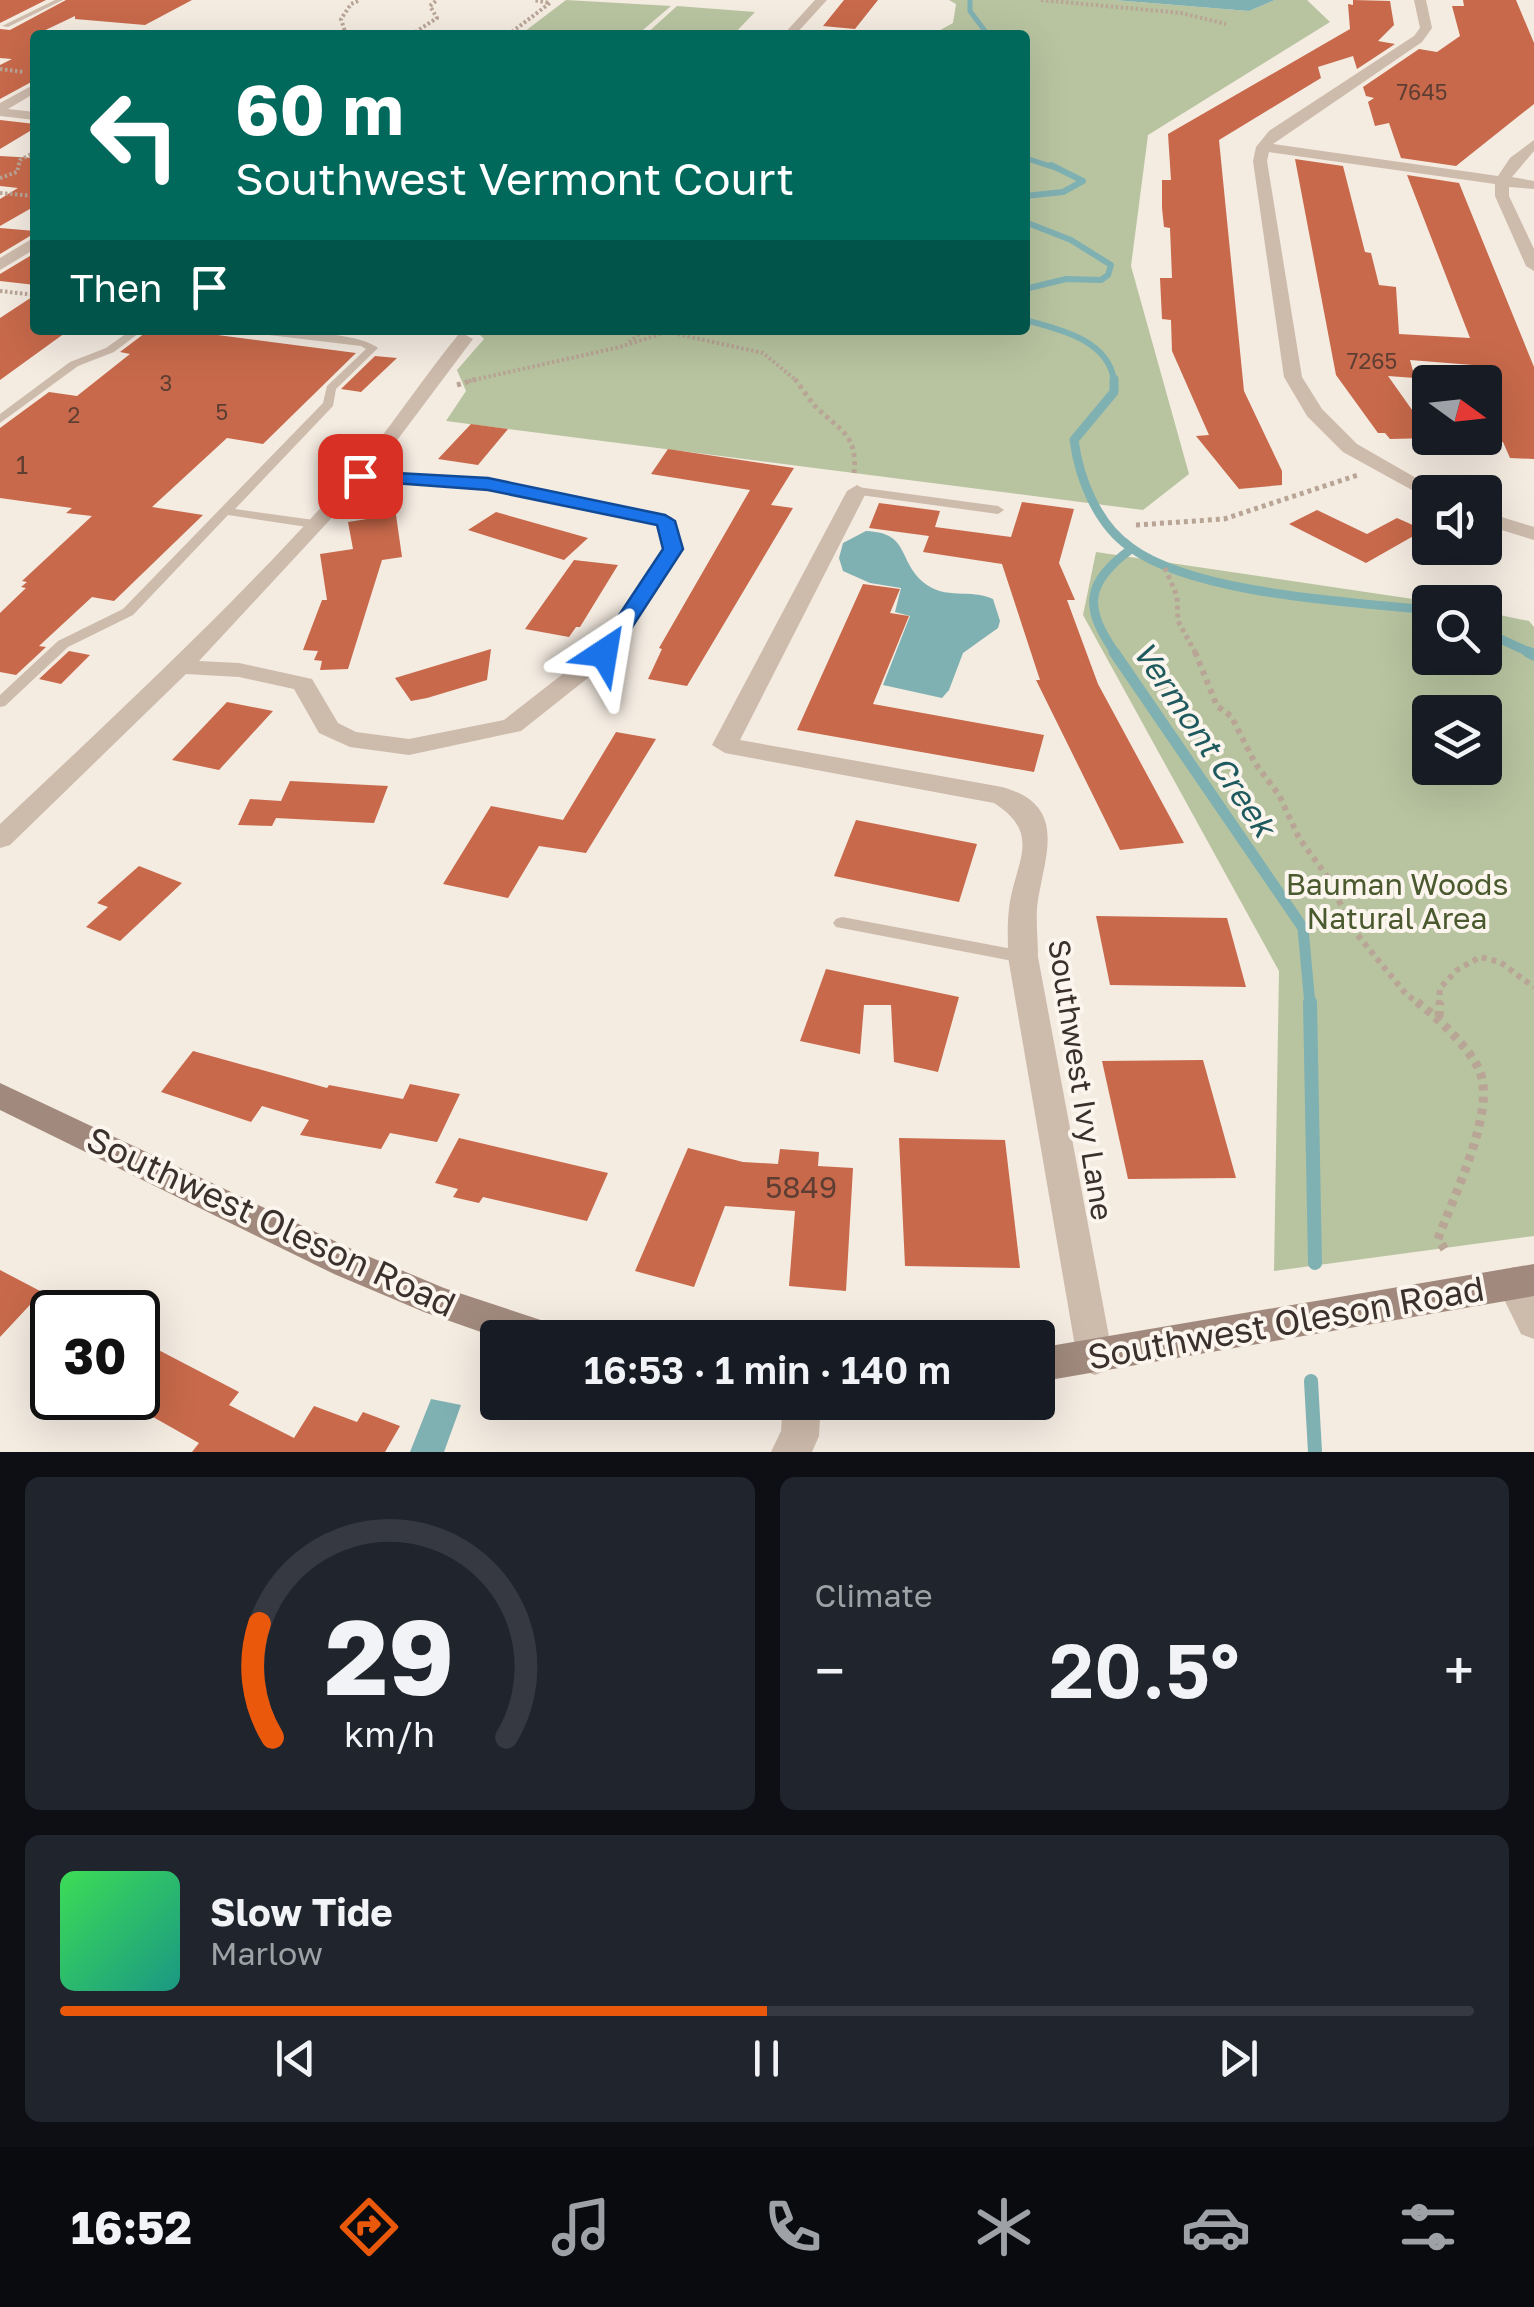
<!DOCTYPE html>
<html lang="en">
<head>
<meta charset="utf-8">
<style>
	:root { --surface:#171b24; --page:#20242c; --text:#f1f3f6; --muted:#9ea1a6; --line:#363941; --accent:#ea580c }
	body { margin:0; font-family:"Golos Text",sans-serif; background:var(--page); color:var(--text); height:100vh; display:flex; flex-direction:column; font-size:38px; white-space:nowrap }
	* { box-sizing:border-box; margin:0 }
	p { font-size:32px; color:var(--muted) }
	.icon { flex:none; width:55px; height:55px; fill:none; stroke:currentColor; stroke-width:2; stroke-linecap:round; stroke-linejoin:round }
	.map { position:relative; height:1452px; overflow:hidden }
	.panel { display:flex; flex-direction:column; gap:25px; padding:25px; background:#0d0f14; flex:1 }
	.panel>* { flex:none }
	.guide { position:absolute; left:30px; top:30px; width:1000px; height:305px; border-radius:10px; box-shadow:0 10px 40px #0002; background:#00695c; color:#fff; overflow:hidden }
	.needle { width:65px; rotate:105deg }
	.tools { position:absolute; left:1412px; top:365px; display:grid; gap:20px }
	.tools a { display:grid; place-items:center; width:90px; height:90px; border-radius:10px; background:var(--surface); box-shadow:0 10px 40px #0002; font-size:50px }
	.speed { position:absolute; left:30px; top:1290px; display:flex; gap:20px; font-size:50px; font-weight:700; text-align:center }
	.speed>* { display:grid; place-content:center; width:130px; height:130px; border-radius:50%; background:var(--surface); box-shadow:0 10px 40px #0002; line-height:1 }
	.speed .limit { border:5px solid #111; border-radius:15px; background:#fff; color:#111 }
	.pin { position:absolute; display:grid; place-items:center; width:85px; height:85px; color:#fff; margin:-42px; border-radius:20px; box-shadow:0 5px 15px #0006 }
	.me { position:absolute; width:110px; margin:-55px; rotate:33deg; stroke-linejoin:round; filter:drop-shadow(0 0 8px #0008) }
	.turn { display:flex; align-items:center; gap:35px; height:210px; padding:0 40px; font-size:45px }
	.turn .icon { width:130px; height:130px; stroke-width:2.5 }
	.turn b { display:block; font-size:70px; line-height:85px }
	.then { display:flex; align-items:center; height:95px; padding:0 40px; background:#0003; gap:20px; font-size:38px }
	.big { font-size:75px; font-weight:600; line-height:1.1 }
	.panel .tile { flex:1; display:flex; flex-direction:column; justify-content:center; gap:15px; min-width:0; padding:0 35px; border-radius:15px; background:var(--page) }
	.panel .dial { align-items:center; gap:0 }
	.dial svg { height:260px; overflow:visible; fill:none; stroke:var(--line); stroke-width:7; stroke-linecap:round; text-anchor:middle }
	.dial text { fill:var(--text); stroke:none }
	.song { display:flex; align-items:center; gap:30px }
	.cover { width:120px; height:120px; border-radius:15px; background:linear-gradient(135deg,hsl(130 70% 55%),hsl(170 70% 35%)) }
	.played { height:10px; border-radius:5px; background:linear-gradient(90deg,var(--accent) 50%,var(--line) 50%) }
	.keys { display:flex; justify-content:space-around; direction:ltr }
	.heat { display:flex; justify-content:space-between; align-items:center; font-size:55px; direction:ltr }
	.panel .tiles { flex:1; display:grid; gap:25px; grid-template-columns:1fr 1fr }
	.tile:last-child { grid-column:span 2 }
	.trip { position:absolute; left:480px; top:1320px; width:575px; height:100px; border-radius:10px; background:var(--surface); box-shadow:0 10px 40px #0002; font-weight:600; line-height:100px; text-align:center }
	.menu { display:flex; height:160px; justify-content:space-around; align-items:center; background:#090b0e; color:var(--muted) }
	.menu .icon { width:70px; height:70px }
	.menu .selected { color:var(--accent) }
	.menu b { font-size:45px; color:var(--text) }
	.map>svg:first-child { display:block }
	.green { fill:#b8c4a0; fill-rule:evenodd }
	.water { fill:#7fb0b2 }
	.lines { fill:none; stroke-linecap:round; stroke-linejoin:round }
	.stream-far4 { stroke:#7fb0b2; stroke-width:5 }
	.stream-far3 { stroke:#7fb0b2; stroke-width:6 }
	.stream-far2 { stroke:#7fb0b2; stroke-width:9 }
	.stream-far1 { stroke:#7fb0b2; stroke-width:11 }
	.stream { stroke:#7fb0b2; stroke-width:14 }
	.building { fill:#c8694b }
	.path-far3 { stroke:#b9a596; stroke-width:4; stroke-dasharray:2.5 2.5; stroke-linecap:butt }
	.path-far2 { stroke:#b9a596; stroke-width:5; stroke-dasharray:4 4; stroke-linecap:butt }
	.path-far1 { stroke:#b9a596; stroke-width:6; stroke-dasharray:5 5; stroke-linecap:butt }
	.path { stroke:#b9a596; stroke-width:9; stroke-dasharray:6 6; stroke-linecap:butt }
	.service { fill:#cdbbac; fill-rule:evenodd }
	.minor { fill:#cdbbac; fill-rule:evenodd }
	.secondary { fill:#a18a7d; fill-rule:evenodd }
	.route { fill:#1a73e8; stroke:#114b97; stroke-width:2.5 }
	.labels { text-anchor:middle; stroke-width:8; stroke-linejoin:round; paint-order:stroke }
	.far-number-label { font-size:22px; fill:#5e3e33 }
	.number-label { font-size:25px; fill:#5e3e33 }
	.park-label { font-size:30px; fill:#4a5a2e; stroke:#fbf5ee }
	.street-label { font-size:30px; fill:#3b302b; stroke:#fbf5ee }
	.near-number-label { font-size:30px; fill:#5e3e33 }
	.water-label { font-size:32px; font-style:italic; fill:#1f5a5e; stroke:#fbf5ee }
	.near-street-label { font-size:35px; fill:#3b302b; stroke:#fbf5ee }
</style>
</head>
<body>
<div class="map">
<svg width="1534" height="1452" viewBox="0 0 1534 1452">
	<rect width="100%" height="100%" fill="#f4ebe1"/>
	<path class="green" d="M566,0L671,6L637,35H520Z
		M949,0H1114L1249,11L1275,0H1307L1330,22L1148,135L1131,266L1189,474L1143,510L446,421L466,391L457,370L484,339L475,330H1025V35H931L953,23L956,4Z
		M677,6L755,12L733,35H645Z
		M1096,552L1433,602L1430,658H1485V612L1529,621L1534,627V1236L1274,1271L1279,971L1083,615ZM1485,712V768H1430V712Z"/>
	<path class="water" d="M1114,0H1275L1249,11Z
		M866,531C910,533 897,559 923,582C946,601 970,588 993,599L1000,621L998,628L963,653L949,690L942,698L883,685L910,616L895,612L901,588L870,583L843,571L839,558L843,543Z
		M431,1399L461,1405L444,1452H410Z"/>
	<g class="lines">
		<path class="stream-far4" d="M970,0V11L988,35
			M1025,158L1056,168"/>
		<path class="stream-far3" d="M1025,196L1063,192L1083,181L1051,165
			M1025,222L1071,240L1111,265L1108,275L1101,280L1066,279L1025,289
			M1025,320C1059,329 1109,340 1114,381"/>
		<path class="stream-far2" d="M1114,379V392L1074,440C1079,478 1097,524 1130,547C1193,594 1350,602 1430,610
			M1485,632L1533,654
			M1116,654C1084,608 1084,584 1131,549"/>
		<path class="stream-far1" d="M1114,652L1303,928L1310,1005
			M1528,652L1534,655"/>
		<path class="stream" d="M1310,1002L1315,1263
			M1311,1381L1315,1452"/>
	</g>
	<path class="building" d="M0,0H46L0,23Z
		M66,0H192L145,25L75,19V16L35,35V80L0,99V65L12,59L0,58V29L10,30Z
		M844,0H878L855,29L823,26Z
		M1353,0L1390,1L1394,25L1378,41L1395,44L1357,69L1353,56L1318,67L1321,78L1219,140L1244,391L1282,471V485L1239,489L1196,436L1209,435L1172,351L1171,320L1162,319L1160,278H1172L1170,228L1164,227L1162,208V180H1171L1168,134L1350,29L1348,4L1353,5Z
		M1463,0H1516L1534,43V104L1456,166L1401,158L1389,123L1375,126L1368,102L1374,98L1366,96L1363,87L1419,49L1437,52L1460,36L1452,6H1464Z
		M0,120L35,124V128L0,149Z
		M0,156L35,158V206L0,226V199L18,188L0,186Z
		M1295,159L1343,166L1365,252L1371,253L1379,285L1396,287L1399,334L1470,338L1407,175L1459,183L1534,367V459L1510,458L1503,442L1485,440V366L1410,360L1415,378L1388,376L1432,438L1390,439L1385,433H1378L1336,375Z
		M0,228L35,231V233L0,254Z
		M35,253V285L0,281V274Z
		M35,295V330L65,333L0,380V318Z
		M149,330H179L356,353L263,444L227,438L152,507L203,515L114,601L92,597L39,646L46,647L16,675L0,672V613L26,588L21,587L27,582L22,581L92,516L66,513L72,508L0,498V428L49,392L77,396L130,354L120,352Z
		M375,356L397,358L361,392L341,389Z
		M471,424L508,429L478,465L438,459Z
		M668,449L794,468L771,505L793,508L687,686L648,679L662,649L659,648L750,490L651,474Z
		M394,501L402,557L382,560L348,669L320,670L322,661L314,660L318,651L303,650L322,600H327L320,554L353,549L348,522L367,519L366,505Z
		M1022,502L1074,509L1059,563L1075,600H1067L1098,684L1184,843L1120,850L1036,680H1040L1002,564L923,552L929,536L869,528L879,503L940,511L935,527L1011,537Z
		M1317,510L1367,534L1397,518L1424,530L1366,563L1289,524Z
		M496,512L588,538L564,560L468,530Z
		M574,560L618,565L580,627H576L569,637L525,629Z
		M863,584L900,589L890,613L909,616L873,704L1044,735L1034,772L797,730Z
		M491,649L487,680L427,698L411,701L395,678Z
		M69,651L90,655L61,684L39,679Z
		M227,702L273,711L219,770L172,760Z
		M616,732L656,739L586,853L539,846L508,898L443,884L491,806L563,820Z
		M290,781L388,786L374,823L276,818L272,826L238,825L250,799L281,801Z
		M856,820L977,844L959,902L834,876Z
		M139,866L182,883L120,941L86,927L108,907L97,903Z
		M1096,916L1227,918L1246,987L1110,985Z
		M826,969L959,997L938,1072L894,1062L891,1005H864L860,1054L800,1041Z
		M193,1051L327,1088L329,1085L403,1099L410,1084L460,1094L437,1142L390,1133L381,1149L300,1135L309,1120L262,1106L251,1122L161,1092Z
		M1203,1060L1236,1178L1128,1179L1102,1061Z
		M459,1138L608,1173L587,1221L483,1197L479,1203L453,1197L458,1189L435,1183Z
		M899,1138L1005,1140L1020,1268L905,1266Z
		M688,1148L743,1162L778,1164L780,1149L819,1152L818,1166L853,1168L846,1291L789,1286L795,1211L725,1206L694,1287L635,1271Z
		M0,1270L42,1292L0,1337Z
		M147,1344L239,1392L229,1405L294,1438L314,1406L357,1422L363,1412L400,1426L385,1452H192L199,1443L146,1413L150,1409L138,1402V1355Z"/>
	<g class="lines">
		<path class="path-far3" d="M1041,0L1181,13L1226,24
			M346,35L341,19L351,4L360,0
			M411,35L437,18L430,6L437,0
			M508,35L550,3L533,0
			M0,69L24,72
			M0,178L17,172L20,160L35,152
			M0,193L35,196
			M0,291L35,295
			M668,332L763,353L797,381
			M629,342L645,330
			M469,381L620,347L673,330"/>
		<path class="path-far2" d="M795,379C801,387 808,398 815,406C840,431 858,434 854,474
			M457,385L477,379
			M1136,525L1224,519L1358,475
			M1165,568L1177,596L1178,621L1196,654"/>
		<path class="path-far1" d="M1195,652L1217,706L1231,716L1255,763L1279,795L1299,838L1329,879L1351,927L1406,994L1421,1005
			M1439,1005L1440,988L1457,970L1480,957L1500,962L1534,987"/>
		<path class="path" d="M1417,1002C1437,1017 1471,1049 1480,1072C1496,1113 1452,1199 1438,1239L1448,1254
			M1439,1017L1440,1002"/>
		<path class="service" d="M55,0H63L8,27L2,26Z
			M131,330H143L114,352L78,366L0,423V414L70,362L106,348Z
			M246,330C275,330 357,331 378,348L336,389L333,406L235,509L314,520L320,524L314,528L228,515L133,615L68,647L5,706L0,707V695L58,641L123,609L323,403L327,386L366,349L361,346L251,333Z
			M857,487L998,506L1004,510L998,514L853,494L851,491Z
			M842,917L1023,951L1029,952L1032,957L1029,962L1023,963L836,927L833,923L836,919Z"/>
		<path class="minor" d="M815,0H827L795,35H783Z
			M1414,0H1426L1432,28L1422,42L1273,144L1498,176L1510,158L1534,140V151L1512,177L1534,181V189L1509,187V196L1534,249V271L1526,266L1495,196V184L1269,152L1267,161L1302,377L1322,409L1357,444L1437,490L1439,492H1430V500L1343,452L1307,416L1284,377L1253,161L1256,147L1269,131L1414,36L1420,28Z
			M35,84V93L8,109L35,112V120L0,116V103Z
			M35,237V249L0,270V258Z
			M464,334L473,339L374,471L488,478L672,517L684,549L613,658L521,731L409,755L350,747L319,733L294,689L239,677L186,674L10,845L0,848V824C120,711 242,598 351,474C389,431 421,380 458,335ZM365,482L488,490L656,525L662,549L596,648L504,720L409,739L356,732L338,723L312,679L239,663L199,661Z
			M857,485L867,491L740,740L1002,787C1072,806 1042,860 1037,908C1036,924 1038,941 1038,957L1113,1358L1108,1370L1095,1375L1082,1370L1077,1358L1008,957C1008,941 1007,925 1009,909C1014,863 1044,835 994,803L725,753L712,745L847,491Z
			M1485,512L1534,527V540L1485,525Z
			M1514,1267L1527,1272L1534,1286V1339L1521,1334L1496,1283L1501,1272Z
			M783,1402H821L819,1436L812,1452H771L781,1431Z"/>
		<path class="secondary" d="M0,1083L358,1252L444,1288L559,1326L564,1338H498L424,1312L334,1274L0,1110Z
			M1534,1264V1296L1038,1382V1348Z"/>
	</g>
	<path class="route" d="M360,471L488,478L665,515L675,521L683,549L612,658L604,660L594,653L663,549L657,525L488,490L354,480V473Z"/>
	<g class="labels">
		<g class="far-number-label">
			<text x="1422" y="100">7645</text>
			<text x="1372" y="369">7265</text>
			<text x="166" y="391">3</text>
			<text x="222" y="420">5</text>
			<text x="74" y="423">2</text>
		</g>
		<g class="number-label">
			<text x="22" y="474">1</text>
		</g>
		<g class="park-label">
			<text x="1397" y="895">Bauman Woods<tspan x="1397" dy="34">Natural Area</tspan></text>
		</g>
		<g class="street-label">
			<text transform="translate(1080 1080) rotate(81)" y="10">Southwest Ivy Lane</text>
		</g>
		<g class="near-number-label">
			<text x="801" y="1198">5849</text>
		</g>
		<g class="water-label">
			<text transform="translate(1204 739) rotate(56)" y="11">Vermont Creek</text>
		</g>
		<g class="near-street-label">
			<text transform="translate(271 1222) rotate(25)" y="12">Southwest Oleson Road</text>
			<text transform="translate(1286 1323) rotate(-10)" y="12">Southwest Oleson Road</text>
		</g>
	</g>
</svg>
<div class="tools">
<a><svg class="needle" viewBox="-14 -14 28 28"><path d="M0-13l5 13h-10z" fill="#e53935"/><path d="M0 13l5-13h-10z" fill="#9ea1a6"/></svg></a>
<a><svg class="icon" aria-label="sound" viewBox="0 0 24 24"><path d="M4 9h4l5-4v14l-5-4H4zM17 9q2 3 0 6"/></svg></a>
<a><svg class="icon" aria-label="search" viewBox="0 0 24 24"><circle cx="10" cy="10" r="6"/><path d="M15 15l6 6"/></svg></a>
<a><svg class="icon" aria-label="layers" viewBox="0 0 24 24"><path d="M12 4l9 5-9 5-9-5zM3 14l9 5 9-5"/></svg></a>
</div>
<div class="speed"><div class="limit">30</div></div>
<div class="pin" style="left:360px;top:476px;background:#d93025"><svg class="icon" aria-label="arrive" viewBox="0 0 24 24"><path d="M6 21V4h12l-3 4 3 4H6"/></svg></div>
<svg class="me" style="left:604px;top:653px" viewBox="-20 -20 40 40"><path d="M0-17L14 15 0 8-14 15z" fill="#1a73e8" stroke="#fff" stroke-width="4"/></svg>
<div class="trip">16:53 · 1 min · 140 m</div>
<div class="guide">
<div class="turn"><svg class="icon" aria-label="left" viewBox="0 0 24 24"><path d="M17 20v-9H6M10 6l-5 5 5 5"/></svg><div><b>60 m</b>Southwest Vermont Court</div></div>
<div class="then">Then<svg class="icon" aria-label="arrive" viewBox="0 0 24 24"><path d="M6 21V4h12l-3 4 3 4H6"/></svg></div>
</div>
</div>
<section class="panel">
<div class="tiles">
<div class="tile dial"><svg viewBox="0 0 100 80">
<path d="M14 69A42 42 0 1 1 86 69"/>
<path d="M14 69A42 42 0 0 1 10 34" stroke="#ea580c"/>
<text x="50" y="56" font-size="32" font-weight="700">29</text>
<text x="50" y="72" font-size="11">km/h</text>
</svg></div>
<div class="tile"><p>Climate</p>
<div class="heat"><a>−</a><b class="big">20.5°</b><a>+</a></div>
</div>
<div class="tile">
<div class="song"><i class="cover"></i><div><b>Slow Tide</b><p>Marlow</p></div></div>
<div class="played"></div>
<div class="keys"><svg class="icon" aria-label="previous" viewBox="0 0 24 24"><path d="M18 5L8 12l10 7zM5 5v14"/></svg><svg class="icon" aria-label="pause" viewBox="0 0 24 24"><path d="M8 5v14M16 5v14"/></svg><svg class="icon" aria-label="next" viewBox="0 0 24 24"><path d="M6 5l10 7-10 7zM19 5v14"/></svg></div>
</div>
</div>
</section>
<nav class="menu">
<b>16:52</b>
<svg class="icon selected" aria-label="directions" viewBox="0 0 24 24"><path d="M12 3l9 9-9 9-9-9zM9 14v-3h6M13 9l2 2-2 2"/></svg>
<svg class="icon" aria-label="music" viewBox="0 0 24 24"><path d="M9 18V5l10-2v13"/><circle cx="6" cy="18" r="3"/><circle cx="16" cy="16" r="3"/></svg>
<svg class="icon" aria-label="phone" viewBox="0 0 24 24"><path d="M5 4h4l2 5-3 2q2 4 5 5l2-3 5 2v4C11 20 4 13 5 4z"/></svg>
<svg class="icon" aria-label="climate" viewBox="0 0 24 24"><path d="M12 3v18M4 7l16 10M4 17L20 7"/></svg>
<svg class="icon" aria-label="car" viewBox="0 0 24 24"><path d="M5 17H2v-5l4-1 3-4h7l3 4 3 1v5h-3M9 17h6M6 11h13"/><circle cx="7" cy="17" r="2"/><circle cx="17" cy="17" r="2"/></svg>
<svg class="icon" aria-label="filters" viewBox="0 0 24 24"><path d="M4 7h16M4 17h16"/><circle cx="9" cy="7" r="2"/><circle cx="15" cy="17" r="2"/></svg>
</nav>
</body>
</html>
